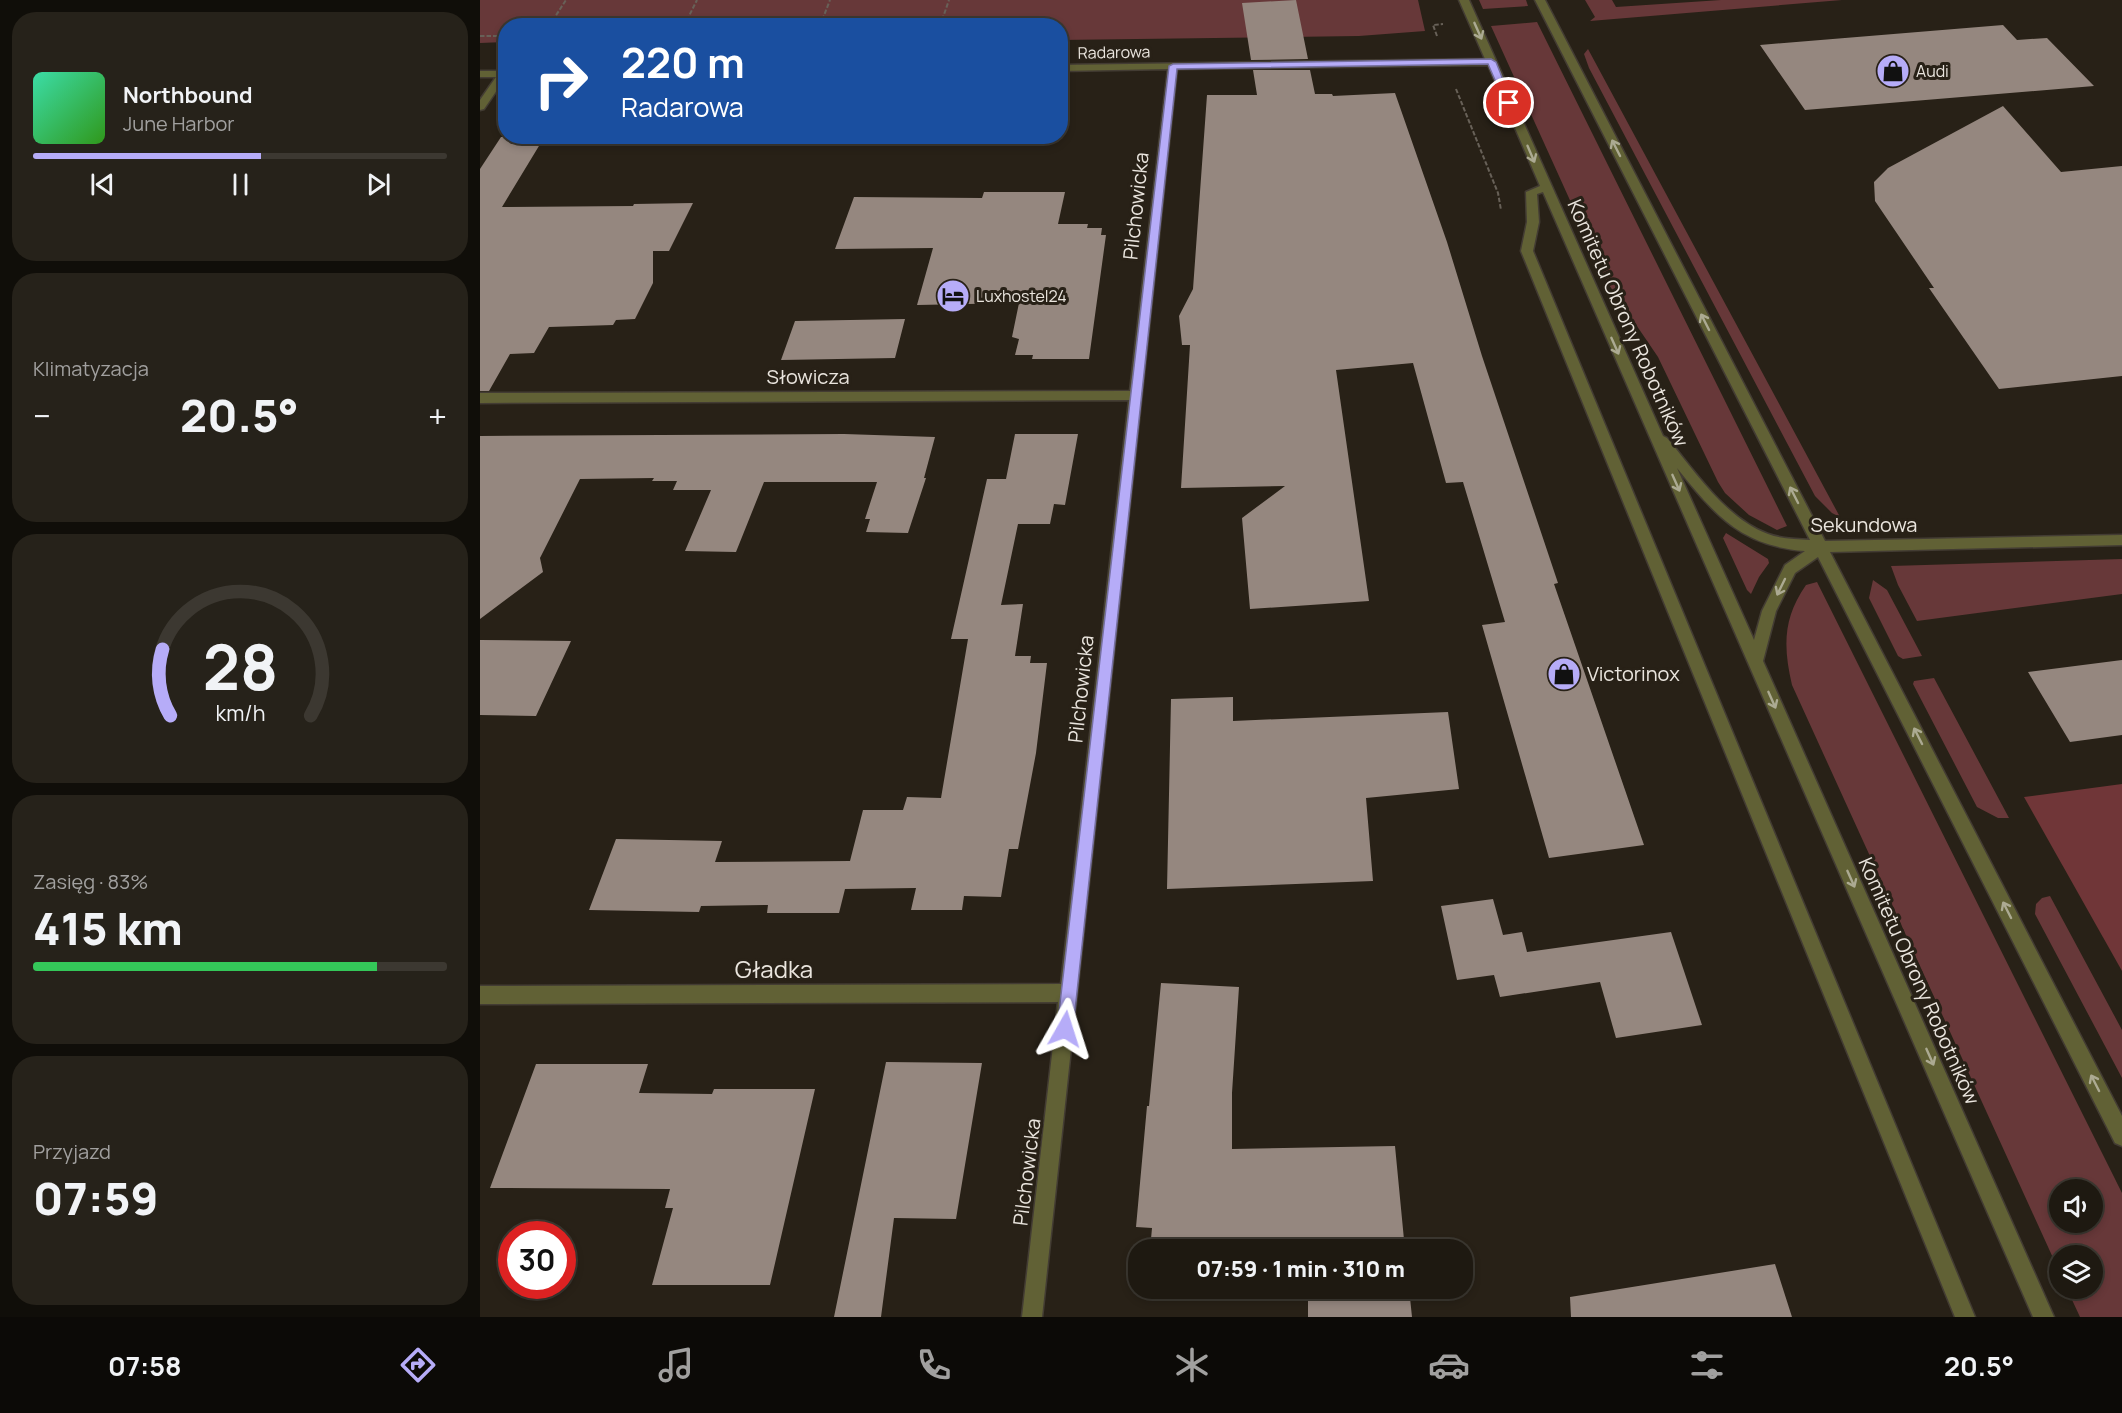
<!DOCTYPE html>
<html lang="pl">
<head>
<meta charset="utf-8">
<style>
	:root { --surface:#1e1911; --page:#26221a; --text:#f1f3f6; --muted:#a1a09f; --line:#3c3831; --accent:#b6acf8 }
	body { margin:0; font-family:Manrope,sans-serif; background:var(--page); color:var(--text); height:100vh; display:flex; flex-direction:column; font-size:22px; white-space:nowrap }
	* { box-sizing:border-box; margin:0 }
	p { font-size:20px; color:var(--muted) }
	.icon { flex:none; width:33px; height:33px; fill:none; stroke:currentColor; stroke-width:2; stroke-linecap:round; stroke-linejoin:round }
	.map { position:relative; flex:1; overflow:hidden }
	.panel { display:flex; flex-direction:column; gap:12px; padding:12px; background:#100e09; width:480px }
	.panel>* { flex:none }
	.guide { position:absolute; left:18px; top:18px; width:570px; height:126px; border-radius:24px; box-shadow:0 3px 9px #0003,0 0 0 2px var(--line); background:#1a4fa0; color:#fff; overflow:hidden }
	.buttons { position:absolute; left:1569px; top:1179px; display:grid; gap:12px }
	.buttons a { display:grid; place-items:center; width:54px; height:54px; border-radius:50%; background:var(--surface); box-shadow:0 3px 9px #0003,0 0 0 2px var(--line); font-size:30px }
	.speed { position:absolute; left:18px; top:1221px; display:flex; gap:12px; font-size:30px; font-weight:700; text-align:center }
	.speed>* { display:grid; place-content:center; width:78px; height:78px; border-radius:50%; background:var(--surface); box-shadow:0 3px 9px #0003,0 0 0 2px var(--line); line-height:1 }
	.speed .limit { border:9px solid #d22; background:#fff; color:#111 }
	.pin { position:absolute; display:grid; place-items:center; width:51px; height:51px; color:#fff; margin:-26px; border:3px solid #fff; border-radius:50%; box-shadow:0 2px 6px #0007 }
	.me { position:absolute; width:66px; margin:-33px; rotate:6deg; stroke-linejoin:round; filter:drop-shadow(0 0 4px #0008) }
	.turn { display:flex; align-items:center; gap:21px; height:126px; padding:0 24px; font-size:27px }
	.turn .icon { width:78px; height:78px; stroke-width:2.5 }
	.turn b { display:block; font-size:42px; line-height:51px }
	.big { font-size:45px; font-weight:800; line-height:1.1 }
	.panel .tile { flex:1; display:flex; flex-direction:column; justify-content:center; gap:9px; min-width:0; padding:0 21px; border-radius:24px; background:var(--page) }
	.panel .dial { align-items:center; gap:0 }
	.dial svg { height:156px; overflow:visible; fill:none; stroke:var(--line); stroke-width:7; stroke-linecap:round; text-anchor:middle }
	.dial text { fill:var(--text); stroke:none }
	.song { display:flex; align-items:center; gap:18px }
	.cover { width:72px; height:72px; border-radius:9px; background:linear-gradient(135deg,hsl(160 70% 55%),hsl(110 70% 35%)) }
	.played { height:6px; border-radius:3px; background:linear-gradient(90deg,var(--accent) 55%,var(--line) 55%) }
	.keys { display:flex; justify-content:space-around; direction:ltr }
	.heat { display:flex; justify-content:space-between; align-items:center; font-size:33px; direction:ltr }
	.charge { height:9px; border-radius:4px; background:linear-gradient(90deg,#34c759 83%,var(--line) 0) }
	.trip { position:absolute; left:648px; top:1239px; width:345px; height:60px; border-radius:24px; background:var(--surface); box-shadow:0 3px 9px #0003,0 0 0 2px var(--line); font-weight:800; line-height:60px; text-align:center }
	.dock { display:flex; height:96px; justify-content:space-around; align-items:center; background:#0c0a07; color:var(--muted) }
	.dock .icon { width:42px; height:42px }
	.dock .active { color:var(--accent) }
	.dock b { font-size:27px; color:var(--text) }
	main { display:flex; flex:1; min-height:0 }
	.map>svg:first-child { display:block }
	.green { fill:#673839; fill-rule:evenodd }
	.forest { fill:#703638 }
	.building { fill:#95877f }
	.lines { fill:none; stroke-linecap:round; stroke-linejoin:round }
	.minor-casing { stroke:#433c33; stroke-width:3 }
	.path { stroke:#686158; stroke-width:2; stroke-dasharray:4.5 2; stroke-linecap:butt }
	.minor { fill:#616135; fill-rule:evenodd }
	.oneway { stroke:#acaa92 }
	.route { fill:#b6acf8; stroke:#7670a1; stroke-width:1.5 }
	.labels { text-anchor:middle; stroke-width:6; stroke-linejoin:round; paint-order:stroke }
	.far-street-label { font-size:16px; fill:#eae5de; stroke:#282117 }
	.far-poi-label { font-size:16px; fill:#eae5de; stroke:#282117; text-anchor:start }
	.street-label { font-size:20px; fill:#eae5de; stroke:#282117 }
	.poi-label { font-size:20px; fill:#eae5de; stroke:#282117; text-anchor:start }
	.near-street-label { font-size:24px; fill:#eae5de; stroke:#282117 }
</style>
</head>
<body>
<main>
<section class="panel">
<div class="tile">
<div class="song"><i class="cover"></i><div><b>Northbound</b><p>June Harbor</p></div></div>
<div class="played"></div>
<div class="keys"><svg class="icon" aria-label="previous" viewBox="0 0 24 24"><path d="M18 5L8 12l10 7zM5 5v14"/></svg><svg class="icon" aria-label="pause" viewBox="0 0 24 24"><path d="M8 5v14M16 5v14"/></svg><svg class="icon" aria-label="next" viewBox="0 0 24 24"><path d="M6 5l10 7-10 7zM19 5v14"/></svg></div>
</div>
<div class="tile"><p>Klimatyzacja</p>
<div class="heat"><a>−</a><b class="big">20.5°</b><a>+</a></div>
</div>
<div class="tile dial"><svg viewBox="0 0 100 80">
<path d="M14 69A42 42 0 1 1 86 69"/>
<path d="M14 69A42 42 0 0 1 10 35" stroke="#b6acf8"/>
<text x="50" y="56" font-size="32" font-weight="700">28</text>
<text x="50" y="72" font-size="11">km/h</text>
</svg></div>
<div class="tile"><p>Zasięg · 83%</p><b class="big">415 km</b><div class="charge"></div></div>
<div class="tile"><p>Przyjazd</p><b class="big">07:59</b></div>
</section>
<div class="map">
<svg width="1642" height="1317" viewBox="0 0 1642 1317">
	<rect width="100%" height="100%" fill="#282117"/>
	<path class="green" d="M0,0H938L945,31L879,36L581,40L580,26H26L25,42L0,43Z
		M999,0H1046L1048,6L1003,9Z
		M1105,0H1132L1136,7L1241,0H1362L1110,21L1115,17Z
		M1057,22L1307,526L1297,530L1269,515L1245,493L1238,482L1178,357L1127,282L1011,26Z
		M1108,49L1360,517L1352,513L1335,496L1109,68L1104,54Z
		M1246,533L1288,559L1289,563L1279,577L1271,594L1267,590L1243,538Z
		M1642,559V594L1437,621L1418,585L1411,566Z
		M1393,580L1407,590L1442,656L1423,659L1418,656L1389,598Z
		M1337,582L1642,1193V1317H1600L1587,1289L1612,1288V1256H1580L1579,1271L1312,685C1303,646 1303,618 1326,585ZM1580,1190H1612V1222H1580Z
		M1454,678L1529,818H1518L1497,807L1433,684L1434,681Z
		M1570,896L1642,1030V1078L1555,914L1556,904L1562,898Z"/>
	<path class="forest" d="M1642,784V971L1544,797Z"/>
	<path class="building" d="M816,0L828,59L771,60L762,3Z
		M1523,25L1537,40L1567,38L1614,86L1325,110L1280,45Z
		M773,70H830L835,94H852L853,96L915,93L967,242L1002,356L1078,583L1074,584L1164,845L1069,858L1002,625L1025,622L983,482L966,483L933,363L856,370L889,601L770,609L762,518L805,486L701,488L710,345H702L699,316L713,289L727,95H777Z
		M1523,106L1581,172L1642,166V376L1519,389L1449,288H1454L1395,201L1394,182L1408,168Z
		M65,136L22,207L153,206L154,204L213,203L189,251H173V283L155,319L136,320L133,325L69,327L54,353L30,354L9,391H0V169L21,137Z
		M504,192H585L578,224H608L607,228H622L621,235H626L609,359H552L553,355H535L539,339L532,337L539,303L437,305L453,248L355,249L374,197L502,198Z
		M425,319L415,358L301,360L315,321Z
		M364,434L455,437L444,478H446L428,533L386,532L390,519H385L397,482H284L256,552L205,551L231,490H193L197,481H172L174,478L100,479L60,558L63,572L0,619V436Z
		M535,434H598L585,505L574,504L570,524H538L521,605L543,604L535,656H551L550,663H567L556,753L538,849H529L521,897L484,896L482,910H431L436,888L365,889L359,913H287L288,905L221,906L219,912L109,910L136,839L242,841L235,862L370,861L383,810H423L427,797L461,798L488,639H471L507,479H526Z
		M0,640L91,641L56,716L0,715Z
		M1642,660V735L1590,742L1548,672Z
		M753,697V721L968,712L979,789L886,798L893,881L687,889L691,699Z
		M1013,899L1023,935L1042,932L1047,952L1191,932L1222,1025L1136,1038L1120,982L1020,997L1014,975L977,980L961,906Z
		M681,983L759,987L752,1093V1149L915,1146L925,1250H670L672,1228L656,1227L667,1106H669Z
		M406,1062L502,1063L476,1219L414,1218L401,1317H354Z
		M56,1064H168L159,1093L232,1094L234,1089H335L290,1285H172L193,1208H185L190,1189L10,1188Z
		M1295,1264L1312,1317H1091L1090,1297Z
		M828,1288H929L932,1317H828Z"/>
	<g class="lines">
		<defs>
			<path id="minor" d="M979,0H989L1183,436L1187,438C1215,471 1245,518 1288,534C1301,539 1316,539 1330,540L1055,0H1065L1345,541L1642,535V545L1350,552L1642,1116V1146L1635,1143L1338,557L1315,573L1296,611L1283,661L1574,1317H1553L1063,192L1057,194L1059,222L1053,251L1495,1317H1475L1041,251L1047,222L1046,192L1060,186L1008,65L697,69L562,1317H542L578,1002L0,1004V986L581,984L649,400L0,403V393L650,391L688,69L580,71V65L1005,59ZM1197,468C1235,515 1261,546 1325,551L1305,565L1282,611L1274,640Z
				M0,71H26V77L4,109L0,110V100L16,77H0Z"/>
		</defs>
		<use href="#minor" class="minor-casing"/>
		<path class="path" d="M69,26L86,0
			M204,26L217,0
			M340,26L350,0
			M460,26L469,0
			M0,36H26
			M957,36L953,25L963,24
			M976,89L1018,193L1021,210"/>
		<use href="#minor" class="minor"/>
	</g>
	<defs><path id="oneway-shaft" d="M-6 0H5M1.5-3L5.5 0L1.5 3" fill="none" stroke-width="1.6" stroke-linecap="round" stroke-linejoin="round" transform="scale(1.5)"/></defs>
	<g class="oneway">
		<use href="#oneway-shaft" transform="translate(998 31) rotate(66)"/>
		<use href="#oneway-shaft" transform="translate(1136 148) rotate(-117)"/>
		<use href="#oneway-shaft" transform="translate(1051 154) rotate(67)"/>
		<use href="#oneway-shaft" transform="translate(1225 322) rotate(-117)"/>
		<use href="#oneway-shaft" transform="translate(1135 346) rotate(66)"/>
		<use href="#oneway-shaft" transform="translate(1196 483) rotate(66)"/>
		<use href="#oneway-shaft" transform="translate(1314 495) rotate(-117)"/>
		<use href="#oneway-shaft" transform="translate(1301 587) rotate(116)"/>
		<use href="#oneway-shaft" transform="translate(1292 700) rotate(66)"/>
		<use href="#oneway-shaft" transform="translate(1438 736) rotate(-117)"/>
		<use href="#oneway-shaft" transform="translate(1371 879) rotate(66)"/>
		<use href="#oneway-shaft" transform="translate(1527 910) rotate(-117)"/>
		<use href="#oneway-shaft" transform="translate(1450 1057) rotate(66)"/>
		<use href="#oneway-shaft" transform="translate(1615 1083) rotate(-117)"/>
	</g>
	<path class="route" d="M1011,59L1016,62L1033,105L1025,103L1008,64L697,69L593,1029L591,1035L585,1037L579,1035L577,1029L689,66L693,64Z"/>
	<defs>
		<symbol id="shop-disc" viewBox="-11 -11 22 22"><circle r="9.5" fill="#b6acf8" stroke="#282117"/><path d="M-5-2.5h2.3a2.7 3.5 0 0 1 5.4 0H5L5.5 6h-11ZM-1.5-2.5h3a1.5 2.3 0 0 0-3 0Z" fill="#111"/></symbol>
		<symbol id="hotel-disc" viewBox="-11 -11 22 22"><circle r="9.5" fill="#b6acf8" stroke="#282117"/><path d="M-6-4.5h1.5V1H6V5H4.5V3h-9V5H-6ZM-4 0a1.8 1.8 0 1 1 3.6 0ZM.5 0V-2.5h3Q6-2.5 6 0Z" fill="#111"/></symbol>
	</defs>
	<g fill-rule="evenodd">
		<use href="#shop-disc" x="1394" y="52" width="38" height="38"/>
		<use href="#hotel-disc" x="454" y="277" width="38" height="38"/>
		<use href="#shop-disc" x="1065" y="655" width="38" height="38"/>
	</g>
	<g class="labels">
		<g class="far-street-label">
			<text transform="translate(634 52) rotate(-1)" y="6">Radarowa</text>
		</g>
		<g class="far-poi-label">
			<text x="1436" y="77">Audi</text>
			<text x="496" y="302">Luxhostel24</text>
		</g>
		<g class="street-label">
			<text transform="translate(656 206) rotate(-84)" y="7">Pilchowicka</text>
			<text transform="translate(1148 323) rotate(66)" y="7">Komitetu Obrony Robotników</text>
			<text x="328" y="384">Słowicza</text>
			<text x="1384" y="532">Sekundowa</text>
			<text transform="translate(601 689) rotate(-84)" y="7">Pilchowicka</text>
			<text transform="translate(1439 981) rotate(66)" y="7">Komitetu Obrony Robotników</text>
			<text transform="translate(547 1172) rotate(-83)" y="7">Pilchowicka</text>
		</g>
		<g class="poi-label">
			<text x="1107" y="681">Victorinox</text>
		</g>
		<g class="near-street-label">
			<text x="294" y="978">Gładka</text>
		</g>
	</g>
</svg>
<div class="buttons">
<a><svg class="icon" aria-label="sound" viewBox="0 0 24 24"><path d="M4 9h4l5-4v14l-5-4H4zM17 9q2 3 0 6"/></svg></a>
<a><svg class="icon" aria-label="layers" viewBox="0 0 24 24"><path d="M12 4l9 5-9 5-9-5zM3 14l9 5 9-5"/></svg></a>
</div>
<div class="speed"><div class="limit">30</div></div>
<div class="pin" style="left:1029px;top:103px;background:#d93025"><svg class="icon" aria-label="arrive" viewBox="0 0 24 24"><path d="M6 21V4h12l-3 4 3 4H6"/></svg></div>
<svg class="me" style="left:585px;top:1029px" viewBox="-20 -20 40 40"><path d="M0-17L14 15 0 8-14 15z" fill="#b6acf8" stroke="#fff" stroke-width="4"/></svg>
<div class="trip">07:59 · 1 min · 310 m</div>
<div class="guide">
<div class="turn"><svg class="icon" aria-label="right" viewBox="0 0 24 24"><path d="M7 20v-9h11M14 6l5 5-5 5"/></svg><div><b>220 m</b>Radarowa</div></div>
</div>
</div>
</main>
<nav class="dock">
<b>07:58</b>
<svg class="icon active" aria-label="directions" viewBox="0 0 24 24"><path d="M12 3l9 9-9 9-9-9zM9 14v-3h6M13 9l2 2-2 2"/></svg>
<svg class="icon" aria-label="music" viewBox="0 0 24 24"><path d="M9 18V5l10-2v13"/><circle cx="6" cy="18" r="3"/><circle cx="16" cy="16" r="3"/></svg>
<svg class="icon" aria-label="phone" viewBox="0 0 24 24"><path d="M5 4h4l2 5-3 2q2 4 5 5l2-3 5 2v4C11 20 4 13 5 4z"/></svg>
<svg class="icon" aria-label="climate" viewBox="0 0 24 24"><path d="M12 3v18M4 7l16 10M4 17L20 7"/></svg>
<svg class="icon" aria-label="car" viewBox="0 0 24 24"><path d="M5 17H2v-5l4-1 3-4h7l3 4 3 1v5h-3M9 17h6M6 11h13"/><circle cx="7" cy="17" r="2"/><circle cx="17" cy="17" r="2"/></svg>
<svg class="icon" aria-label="filters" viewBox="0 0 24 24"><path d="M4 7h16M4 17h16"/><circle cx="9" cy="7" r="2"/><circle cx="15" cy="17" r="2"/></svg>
<b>20.5°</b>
</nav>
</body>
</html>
